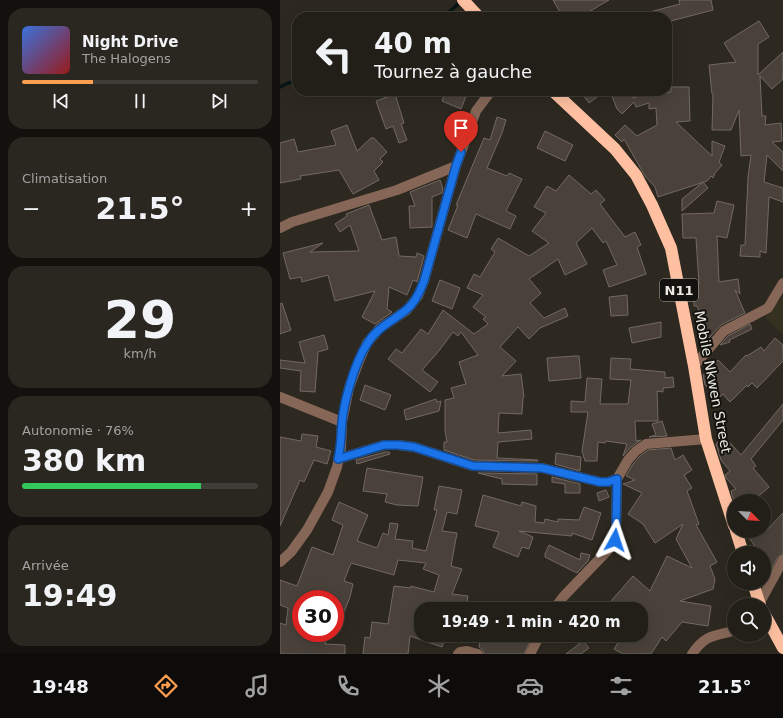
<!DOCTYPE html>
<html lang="fr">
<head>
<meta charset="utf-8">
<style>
	:root { --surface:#221f18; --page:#2a2721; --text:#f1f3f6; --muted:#a2a2a2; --line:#3f3d37; --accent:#fb9e50 }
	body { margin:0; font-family:"DejaVu Sans",sans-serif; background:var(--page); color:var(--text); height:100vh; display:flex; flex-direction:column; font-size:15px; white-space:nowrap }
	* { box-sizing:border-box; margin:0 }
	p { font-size:13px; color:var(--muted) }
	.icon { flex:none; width:22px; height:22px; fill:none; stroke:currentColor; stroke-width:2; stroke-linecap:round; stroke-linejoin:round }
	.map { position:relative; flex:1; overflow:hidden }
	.details { display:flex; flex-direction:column; gap:8px; padding:8px; background:#13110d; width:280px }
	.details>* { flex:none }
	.hud { position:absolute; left:12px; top:12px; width:380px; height:84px; border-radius:16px; box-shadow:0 4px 16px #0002,0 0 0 1px var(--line); background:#221f18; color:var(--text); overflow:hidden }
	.needle { width:26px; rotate:114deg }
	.fabs { position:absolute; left:447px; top:494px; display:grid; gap:8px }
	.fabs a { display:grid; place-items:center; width:44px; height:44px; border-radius:50%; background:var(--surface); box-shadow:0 4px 16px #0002,0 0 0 1px var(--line); font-size:20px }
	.speed { position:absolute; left:12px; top:590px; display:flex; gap:8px; font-size:20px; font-weight:700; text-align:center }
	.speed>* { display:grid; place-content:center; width:52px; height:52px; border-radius:50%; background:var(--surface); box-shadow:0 4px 16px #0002,0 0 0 1px var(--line); line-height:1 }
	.speed .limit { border:6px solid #d22; background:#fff; color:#111 }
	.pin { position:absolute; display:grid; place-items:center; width:34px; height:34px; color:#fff; margin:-41px -17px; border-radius:50% 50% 50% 0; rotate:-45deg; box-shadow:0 0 4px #0007 }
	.pin .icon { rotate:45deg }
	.me { position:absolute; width:44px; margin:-22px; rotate:5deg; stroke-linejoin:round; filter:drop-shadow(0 0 3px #0008) }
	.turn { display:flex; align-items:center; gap:14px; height:84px; padding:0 16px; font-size:18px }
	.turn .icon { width:52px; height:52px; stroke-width:2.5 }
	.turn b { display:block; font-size:28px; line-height:34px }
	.big { font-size:30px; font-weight:700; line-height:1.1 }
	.details .widget { flex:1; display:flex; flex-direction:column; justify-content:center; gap:6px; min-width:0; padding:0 14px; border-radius:16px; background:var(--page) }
	.details .dial { align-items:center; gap:0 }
	.dial b { font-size:52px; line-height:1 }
	.song { display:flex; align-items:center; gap:12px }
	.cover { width:48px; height:48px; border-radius:6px; background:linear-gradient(135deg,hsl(220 70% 55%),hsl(0 70% 35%)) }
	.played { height:4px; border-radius:2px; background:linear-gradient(90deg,var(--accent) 30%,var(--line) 30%) }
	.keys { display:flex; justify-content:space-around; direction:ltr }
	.heat { display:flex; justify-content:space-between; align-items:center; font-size:22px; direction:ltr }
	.charge { height:6px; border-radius:3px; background:linear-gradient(90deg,#34c759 76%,var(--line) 0) }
	.trip { position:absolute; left:134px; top:602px; width:234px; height:40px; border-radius:16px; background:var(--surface); box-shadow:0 4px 16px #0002,0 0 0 1px var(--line); font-weight:700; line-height:40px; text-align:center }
	.menu { display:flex; height:64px; justify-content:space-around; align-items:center; background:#0e0c0a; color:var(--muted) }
	.menu .icon { width:28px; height:28px }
	.menu .current { color:var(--accent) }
	.menu b { font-size:18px; color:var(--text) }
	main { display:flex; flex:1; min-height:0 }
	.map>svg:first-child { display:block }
	.built { fill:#363021 }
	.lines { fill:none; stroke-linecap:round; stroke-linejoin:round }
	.stream { stroke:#071517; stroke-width:3.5 }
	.building { fill:#49413a; stroke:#736962 }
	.minor { stroke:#866757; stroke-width:10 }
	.highway { stroke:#fec0a1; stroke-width:12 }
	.route-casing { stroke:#114b97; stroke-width:10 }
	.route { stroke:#1a73e8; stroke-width:7 }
	.labels { text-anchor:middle; stroke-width:4; stroke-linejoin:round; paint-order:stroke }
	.shield { fill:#13120e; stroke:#aba8a3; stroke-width:1 }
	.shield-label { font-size:13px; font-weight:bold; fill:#ece9e3 }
	.street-label { font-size:14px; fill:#ece9e3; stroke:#13120e }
</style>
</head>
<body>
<main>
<section class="details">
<div class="widget">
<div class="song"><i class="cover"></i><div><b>Night Drive</b><p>The Halogens</p></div></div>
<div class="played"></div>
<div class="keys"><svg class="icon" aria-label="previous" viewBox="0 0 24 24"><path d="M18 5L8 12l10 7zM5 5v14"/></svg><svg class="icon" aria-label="pause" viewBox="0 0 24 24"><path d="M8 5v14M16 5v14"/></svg><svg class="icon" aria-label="next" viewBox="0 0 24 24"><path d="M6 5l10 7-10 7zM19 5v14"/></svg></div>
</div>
<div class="widget"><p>Climatisation</p>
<div class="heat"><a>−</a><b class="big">21.5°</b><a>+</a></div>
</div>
<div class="widget dial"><b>29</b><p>km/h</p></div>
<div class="widget"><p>Autonomie · 76%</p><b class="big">380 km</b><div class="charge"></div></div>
<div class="widget"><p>Arrivée</p><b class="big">19:49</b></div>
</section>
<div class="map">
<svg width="503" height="654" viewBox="0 0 503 654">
	<rect width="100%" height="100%" fill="#2d2920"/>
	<path class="built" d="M503,297V334L485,318Z"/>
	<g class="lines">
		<path class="stream" d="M164,17L181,1
			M0,87L8,83L17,82"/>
	</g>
	<path class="building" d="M273,0H329L300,17H283Z
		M399,0H431L433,10L387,22V17H363L362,14L400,4Z
		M479,21L489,37L478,44V75L503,52V79L492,89L480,76L482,116H486L485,125L501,123L502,141L492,142L503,152V171L487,155L484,182L503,188V202L489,197L486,253L480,251V257L460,256L461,245H465L468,177L471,155L461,156L459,110L451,130H432L433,94H432L429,65L456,62L444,43Z
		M391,87H409L410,121L396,122L432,156V141L445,146L439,162L442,165L435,173L433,178L431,176L427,181L378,197L375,187L365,176L344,139L342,142L335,135L345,125L357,136L377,125L376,108L369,109V103L356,107L354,102L342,114L337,109L330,91H350L353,98L362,95L391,92Z
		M166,91H188L181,109L162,101Z
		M300,91H325L309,103Z
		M115,94L124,123L121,124L127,140L119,143L113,126L106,129L96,101Z
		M217,117L226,120L222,133L207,168L227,176L229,173L242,179L226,211L236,216L230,229L196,214L187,238L168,230L178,205H176L204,138L210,140Z
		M67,125L77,151L91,138H94L107,152L100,159L103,162L94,171L99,180L73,194L59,170L20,176L21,179L0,183V143L14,139L18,152L56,145L51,131Z
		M265,131L293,145L285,161L257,148Z
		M289,175L311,194L316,190L325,200L320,204L345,237L355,232L361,245L357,247L366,274L329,287L323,270L337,265L326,241L323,243L312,228L296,243L307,264L285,275L278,259L249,279L261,293L250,303L264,318L285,308L288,316L260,328L249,339L238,327L220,347L236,361L222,376L241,374L244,397H243L242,414L219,413L218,433L251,430L252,439L218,442L217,458L258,460V461L194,460L164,450V442H167L165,431V400L174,398L171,388L186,384L179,362L198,355L181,332L178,336L173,332L158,352L142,370L158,382L150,392L108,359L116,349L122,353L141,329L148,334L163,310L194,334L208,324L203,319L206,317L193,307L203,295L187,288L194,274L200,277L215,252L211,249L218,238L249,256L269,243L252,231L266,213L254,207L267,186L276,191Z
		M160,180L163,189L162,193L152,197V227L130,228L129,206H135L130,192Z
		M423,182L428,188L402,211V199Z
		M437,201L454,205L447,238L437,236L439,282L458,279L460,294L455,290L465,313L441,325L429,338L417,306H414V283H419L416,238H403L402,214L434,213Z
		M89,205L102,240L116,237L119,256L136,257L137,253L144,256L137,282L133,280L127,295L109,287L107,309L112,312L95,324L82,317L95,291L55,301L48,275L22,282L21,277L10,279L3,253L43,243L30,252L79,251L70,225L60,232L55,224L67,216L66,214Z
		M160,280L180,288L172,309L152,301Z
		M347,295L348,315L331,316L329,297Z
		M2,303L11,330L0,334V304Z
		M381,322V337L352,343L349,328Z
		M470,324L472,329L449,340L450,342L440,345L448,336Z
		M44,335L48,349L38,352L35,392L20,391L21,371L0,368V360L25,363L19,342Z
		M495,338L503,345V361L477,388L472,383L468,387L467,385L450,402L443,394L438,399L425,385L423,375L438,360L450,372L466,355L467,356L481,347L484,351Z
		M295,356H299L301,378L269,381L267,358Z
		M331,358L351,359L350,369L385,372V378L393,377L394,387L383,388V392L377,391L378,421H355L356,441L361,440L351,447L343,456L347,444L326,441L325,443L318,442L317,461H305L302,451L308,412H291V401L305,402L307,378L322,379L320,404H348L351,380L330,379Z
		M85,385L111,395L105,410L80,400Z
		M156,399L157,402L161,401L159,411L126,420L124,410Z
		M503,404V420L471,459L476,466L473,468L489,487L473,501H470L468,498L460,501L454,502L451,491L456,489L446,478L445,475L450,471L441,460L436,444L444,436L461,455Z
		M382,421L387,436L369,437L376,435L372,424Z
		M22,434L38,436L36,447L51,451L47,464L34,460L24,482L20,480L0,526V437L21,441Z
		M391,448L395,460L403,455L412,470L404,475L412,488L407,491L419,524L416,525L437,562L430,566L435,579L433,589L400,601L431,606L428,626L402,622L386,641L382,637L371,654H343L334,649L343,635H361V609H341L331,601L353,576L370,591L387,556L412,568L396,539L403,524L375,543L363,524L348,514L362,493L343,484L355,480L346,476L353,464L360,456L368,450Z
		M105,452H109L110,454L77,464L76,460Z
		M276,453L301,457L300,471L275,464Z
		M87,468L143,477L138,506L117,505L105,502L107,494L83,491Z
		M198,473L257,474V485L222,484V479Z
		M272,477L300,484V493H285V484L272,482Z
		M159,486L182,490L177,514L167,512L162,531L177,533L171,566L182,569L172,594L188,596L186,609H141V635H166L162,647L130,636L128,654H83L85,637L90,638L92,622L108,624L114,586L131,588V586L154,592L159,575L143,569L146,563L118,560L114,575L71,563L64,581L73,584L70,597L62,617L55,614V599H21V633H48L45,644L65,645V654H0V623L6,625L8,608L0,605V580L17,586L32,547L53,555L63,525L52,520L59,502L88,515L77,541L97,548L103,533L108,535L110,523L118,524L115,539L133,541L132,548L146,551L157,510H154Z
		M326,490L329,497L319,501L317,493Z
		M203,495L241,506L242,502L256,506L255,522L264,523L265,519L278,522V519L299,520L304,507L321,513L312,540L292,533V536L239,531L253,537L249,549L242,547L238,557L213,547L219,532L195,526Z
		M503,513V554L498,557L489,573L484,568V553H480L464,531H486Z
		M269,545L300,560L301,553L310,555L308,561L297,573L265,557V554Z
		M201,635H253L244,654H204L203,650L199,647Z
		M303,641L309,648L301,654H286Z"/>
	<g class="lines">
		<path class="minor" d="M0,228L12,222L117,190L176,166
			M414,366L444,331L488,308L503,283
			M0,397L62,422
			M58,459L104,445H118L134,447L193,466L262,468L320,482H328L337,479
			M0,562L11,552L27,530L48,492L57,467L61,448L62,422L69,388L79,361L87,343L100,328L127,310L138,296L144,281L176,166L196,111L211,91
			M479,604L503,560
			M274,609L283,597L331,547L335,540L336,529L337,479L348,460L356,451L366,444L426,439
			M178,654L180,652L187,651L198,654
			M250,654L260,635
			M412,654C425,635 433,636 454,631"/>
		<path class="highway" d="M183,0L199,17
			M273,91L335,149L356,175L372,205L391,248L414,366L426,439L454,526
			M456,531L463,553
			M473,583L480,605
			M484,613L503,648"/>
	</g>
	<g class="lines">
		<defs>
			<path id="route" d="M181,152L176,166L144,281C140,292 135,303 126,310C113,321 96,328 87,344C75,362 64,401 62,422C61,435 61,447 58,459L104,445H118L134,447L193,466L262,468L320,482H328L337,479L336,529L335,540"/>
		</defs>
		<use href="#route" class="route-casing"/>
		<use href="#route" class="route"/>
	</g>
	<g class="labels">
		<rect class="shield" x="380" y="279" width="38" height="22" rx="3"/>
		<g class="shield-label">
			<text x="399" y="295">N11</text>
		</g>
		<g class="street-label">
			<text transform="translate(433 382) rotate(79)" y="5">Mobile Nkwen Street</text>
		</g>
	</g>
</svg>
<div class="fabs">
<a><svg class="needle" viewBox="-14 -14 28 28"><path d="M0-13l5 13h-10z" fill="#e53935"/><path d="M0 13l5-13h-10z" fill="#a2a2a2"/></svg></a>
<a><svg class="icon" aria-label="sound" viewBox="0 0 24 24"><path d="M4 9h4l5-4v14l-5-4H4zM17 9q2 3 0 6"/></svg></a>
<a><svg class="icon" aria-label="search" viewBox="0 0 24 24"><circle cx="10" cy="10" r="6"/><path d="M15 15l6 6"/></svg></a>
</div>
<div class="speed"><div class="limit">30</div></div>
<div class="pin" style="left:181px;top:152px;background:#d93025"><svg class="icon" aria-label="arrive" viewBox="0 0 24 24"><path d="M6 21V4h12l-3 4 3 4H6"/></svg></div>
<svg class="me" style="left:335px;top:540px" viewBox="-20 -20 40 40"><path d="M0-17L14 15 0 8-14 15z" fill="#1a73e8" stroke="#fff" stroke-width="4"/></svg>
<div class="trip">19:49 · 1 min · 420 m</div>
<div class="hud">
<div class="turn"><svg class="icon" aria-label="left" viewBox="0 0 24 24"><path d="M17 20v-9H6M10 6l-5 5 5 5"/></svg><div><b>40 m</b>Tournez à gauche</div></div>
</div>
</div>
</main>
<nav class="menu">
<b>19:48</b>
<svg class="icon current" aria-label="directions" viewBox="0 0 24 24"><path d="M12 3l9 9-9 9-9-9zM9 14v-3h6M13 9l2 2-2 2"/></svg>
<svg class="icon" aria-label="music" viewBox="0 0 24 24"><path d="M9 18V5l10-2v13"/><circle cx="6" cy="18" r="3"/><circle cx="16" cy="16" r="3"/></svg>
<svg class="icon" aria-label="phone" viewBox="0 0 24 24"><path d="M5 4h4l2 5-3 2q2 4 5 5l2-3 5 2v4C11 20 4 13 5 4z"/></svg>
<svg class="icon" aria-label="climate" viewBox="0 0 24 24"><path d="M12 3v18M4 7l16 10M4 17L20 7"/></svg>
<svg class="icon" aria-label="car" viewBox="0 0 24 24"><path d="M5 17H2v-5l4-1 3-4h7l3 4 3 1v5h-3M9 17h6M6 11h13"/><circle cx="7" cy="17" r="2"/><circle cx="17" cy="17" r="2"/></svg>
<svg class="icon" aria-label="filters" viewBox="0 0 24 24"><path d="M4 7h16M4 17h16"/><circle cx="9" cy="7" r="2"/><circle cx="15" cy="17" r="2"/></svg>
<b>21.5°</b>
</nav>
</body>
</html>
